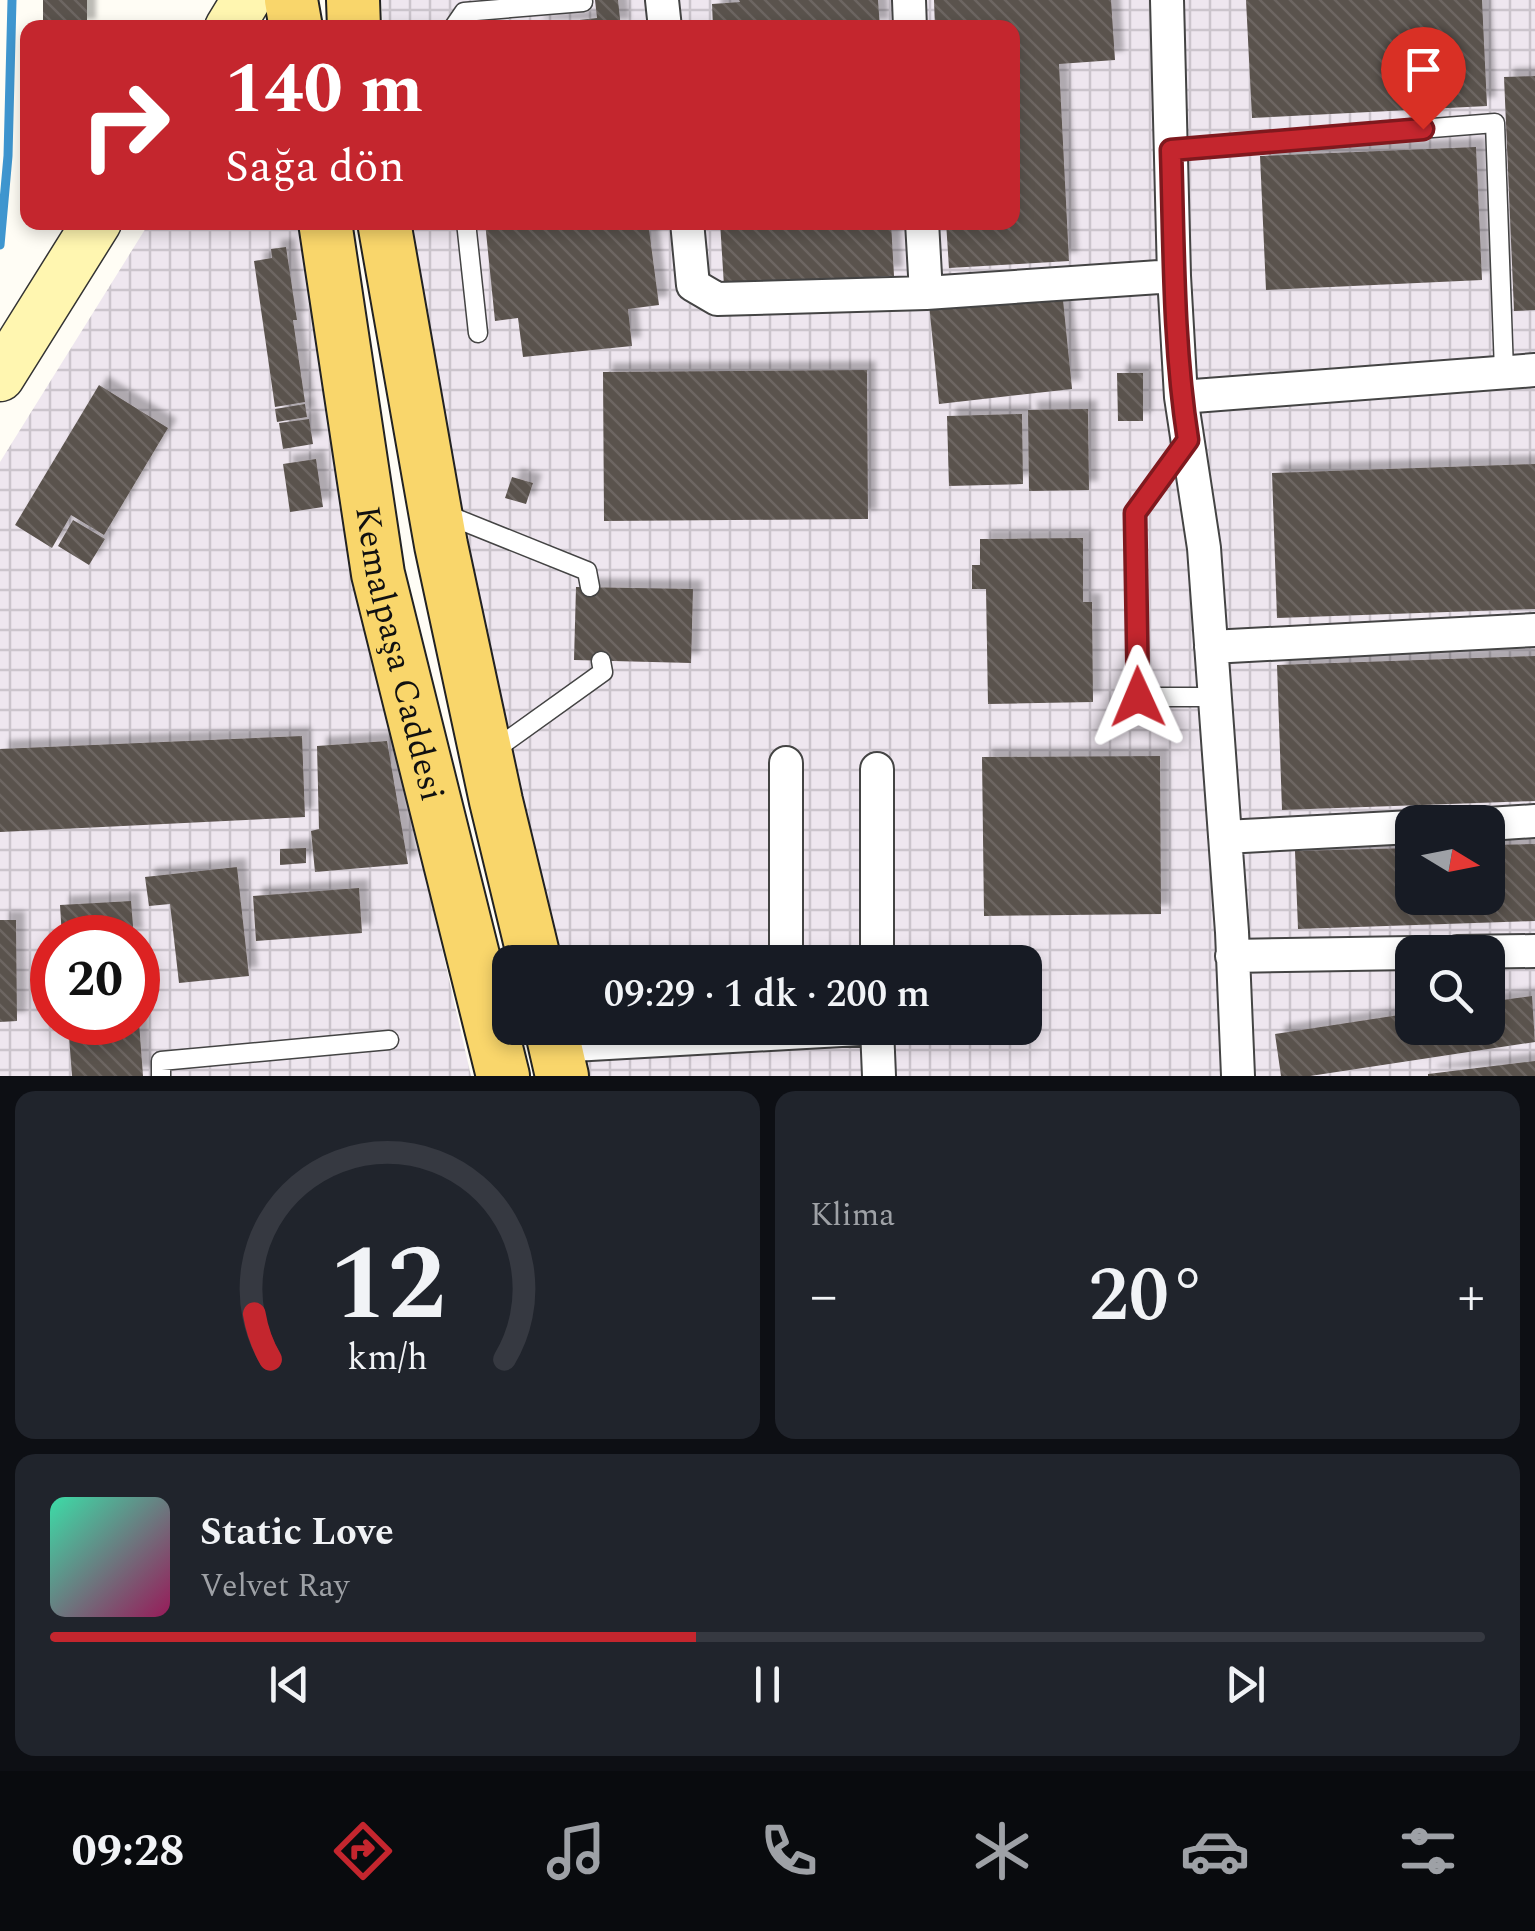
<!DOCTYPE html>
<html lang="tr">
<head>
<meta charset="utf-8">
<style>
	:root { --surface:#171b24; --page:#20242c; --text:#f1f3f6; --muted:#9ea1a6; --line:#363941; --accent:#c4262e }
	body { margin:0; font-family:Spectral,serif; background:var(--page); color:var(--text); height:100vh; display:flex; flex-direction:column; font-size:38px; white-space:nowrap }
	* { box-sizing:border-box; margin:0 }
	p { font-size:32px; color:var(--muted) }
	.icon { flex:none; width:55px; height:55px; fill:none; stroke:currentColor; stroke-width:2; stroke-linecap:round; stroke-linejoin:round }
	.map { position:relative; height:1076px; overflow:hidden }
	.side { display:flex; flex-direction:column; gap:15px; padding:15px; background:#0d0f14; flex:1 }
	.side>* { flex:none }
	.guide { position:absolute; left:20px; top:20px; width:1000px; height:210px; border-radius:20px; box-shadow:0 5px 15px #0003; background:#c4262e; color:#fff; overflow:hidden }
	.needle { width:65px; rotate:100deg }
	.controls { position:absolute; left:1395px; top:805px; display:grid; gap:20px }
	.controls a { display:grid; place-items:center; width:110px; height:110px; border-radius:20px; background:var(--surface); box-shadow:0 5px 15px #0003; font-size:50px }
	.speed { position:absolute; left:30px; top:915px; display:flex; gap:20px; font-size:50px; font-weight:700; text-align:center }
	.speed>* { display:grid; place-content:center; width:130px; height:130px; border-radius:50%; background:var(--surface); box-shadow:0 5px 15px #0003; line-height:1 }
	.speed .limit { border:15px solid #d22; background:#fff; color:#111 }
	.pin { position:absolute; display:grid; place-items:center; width:85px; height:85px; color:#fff; margin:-102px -42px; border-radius:50% 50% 50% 0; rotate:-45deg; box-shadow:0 0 10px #0007 }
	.pin .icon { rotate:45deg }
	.me { position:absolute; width:110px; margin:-55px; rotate:359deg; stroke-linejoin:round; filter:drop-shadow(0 0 8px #0008) }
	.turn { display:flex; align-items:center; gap:35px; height:210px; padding:0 40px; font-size:45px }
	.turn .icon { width:130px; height:130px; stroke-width:2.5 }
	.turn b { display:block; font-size:70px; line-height:85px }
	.big { font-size:75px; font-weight:600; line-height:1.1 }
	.side .tile { flex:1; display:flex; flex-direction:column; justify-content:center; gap:15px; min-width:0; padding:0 35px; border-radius:20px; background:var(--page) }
	.side .dial { align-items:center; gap:0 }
	.dial svg { height:260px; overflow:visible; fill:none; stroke:var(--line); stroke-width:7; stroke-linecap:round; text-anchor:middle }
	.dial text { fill:var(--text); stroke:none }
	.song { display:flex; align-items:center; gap:30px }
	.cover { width:120px; height:120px; border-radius:15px; background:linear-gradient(135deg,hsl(160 70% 55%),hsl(330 70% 35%)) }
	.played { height:10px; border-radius:5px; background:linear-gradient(90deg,var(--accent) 45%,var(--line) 45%) }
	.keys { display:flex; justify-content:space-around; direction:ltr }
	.heat { display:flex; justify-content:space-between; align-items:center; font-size:55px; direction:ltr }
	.side .tiles { flex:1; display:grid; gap:15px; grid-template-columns:1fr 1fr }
	.tile:last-child { grid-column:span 2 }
	.trip { position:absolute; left:492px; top:945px; width:550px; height:100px; border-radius:20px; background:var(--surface); box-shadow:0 5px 15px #0003; font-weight:600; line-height:100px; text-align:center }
	.dock { display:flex; height:160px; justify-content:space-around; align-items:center; background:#090b0e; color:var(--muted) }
	.dock .icon { width:70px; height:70px }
	.dock .active { color:var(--accent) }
	.dock b { font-size:45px; color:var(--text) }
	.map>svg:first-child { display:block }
	.industrial { fill:url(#industrial-grid); fill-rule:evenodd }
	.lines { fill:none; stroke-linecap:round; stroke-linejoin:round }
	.stream { stroke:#3f96cf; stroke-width:9 }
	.building { fill:url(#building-back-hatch); filter:url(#shadow) }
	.service-casing { stroke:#444; stroke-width:21 }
	.minor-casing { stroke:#444; stroke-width:36 }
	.secondary-casing { stroke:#333; stroke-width:51 }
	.primary-casing { stroke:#222; stroke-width:56 }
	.service { stroke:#fff; stroke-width:18 }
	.minor { stroke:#fff; stroke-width:32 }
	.secondary { stroke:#fff6b0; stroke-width:48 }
	.primary { stroke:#f9d66b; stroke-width:52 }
	.route-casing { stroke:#7f191e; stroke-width:25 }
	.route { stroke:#c4262e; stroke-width:18 }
	.labels { text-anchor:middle; stroke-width:10; stroke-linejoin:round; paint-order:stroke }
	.street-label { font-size:35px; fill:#111; stroke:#fff }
</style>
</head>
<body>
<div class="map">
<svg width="1535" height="1076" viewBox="0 0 1535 1076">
	<defs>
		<pattern id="industrial-grid" width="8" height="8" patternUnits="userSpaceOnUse" patternTransform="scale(2.5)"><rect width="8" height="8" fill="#eee6ef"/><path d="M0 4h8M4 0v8" fill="none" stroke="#cbc4cc"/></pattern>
		<pattern id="building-back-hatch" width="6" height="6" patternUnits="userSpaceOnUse" patternTransform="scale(2.5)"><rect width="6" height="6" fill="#5a524d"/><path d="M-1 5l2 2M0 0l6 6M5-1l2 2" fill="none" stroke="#6d6662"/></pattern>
		<filter id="shadow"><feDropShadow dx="9" dy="-9" stdDeviation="2.5" flood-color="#0004"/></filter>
	</defs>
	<rect width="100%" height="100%" fill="#fffdf5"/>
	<path class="industrial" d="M381,0H1535V1076H587L574,1028H1025V962H557L508,778L410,223L1012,222V28H383ZM1412,822H1488V898H1412ZM1412,952H1488V1028H1412Z
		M149,223H297L333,446L373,645L471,1076H0V462ZM52,938H138V1022H52Z"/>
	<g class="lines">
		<path class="stream" d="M0,245L8,156L12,0"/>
	</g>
	<path class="building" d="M43,0H87V28H43Z
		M595,0H618L621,28H535V25L597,18Z
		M739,0H878L880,28H713L712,4L740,2Z
		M934,0H1111L1115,60L1059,64L1069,261L949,268L946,222H1012V28H935Z
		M1246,0H1482L1487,106L1252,118Z
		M1535,76V310L1514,311L1504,77Z
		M1476,147L1482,280L1266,290L1260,156Z
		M485,222H648L659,305L628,309L632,346L523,357L518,318L495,321Z
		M720,222H891L894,276L724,286Z
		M286,247L297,320H293L305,402L275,407L254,261L272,258L271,249Z
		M1062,290L1072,389L939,404L929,304Z
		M867,370L868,519L604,521L603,372Z
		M1117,373H1143V421H1118Z
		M99,385L168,428L104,535L71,515L52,548L15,525Z
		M305,404L307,417L277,422L275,409Z
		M1088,409L1089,490L1029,491L1028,410Z
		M1022,414L1023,484L949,486L947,416Z
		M309,419L313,444L283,449L279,423Z
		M316,459L323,507L290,512L283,464Z
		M1535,464V609L1277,618L1272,473Z
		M512,477L533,483L526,504L505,498Z
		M73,520L105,539L89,565L58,546Z
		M1083,538V602H1092L1093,702L988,704L986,589H972V565H980V539Z
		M576,587L693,589L691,663L574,660Z
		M1535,656V801L1282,810L1277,665Z
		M302,736L305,817L0,832V749Z
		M387,741L408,864L315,872L311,831L319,829L317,746Z
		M1160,756L1161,914L984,916L982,757Z
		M1535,844V921L1298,929L1295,851L1412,848V898H1488V845Z
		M306,848V863L280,865V849Z
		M237,867L249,976L179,983L170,904L149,906L145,877Z
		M359,888L362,933L256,941L253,896Z
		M131,901L134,938H62L60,905Z
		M0,920H16L17,1021L0,1022Z
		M1532,996L1535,1042L1310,1076H1281L1275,1034L1412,1013V1028H1488V1002Z
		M68,1022H139L143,1076H72Z
		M1535,1061V1076H1428V1074Z"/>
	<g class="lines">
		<defs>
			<path id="service" d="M453,28L464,12L583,2
				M1171,149L1495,123L1504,371
				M466,222L478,333
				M1188,441L1135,513L1137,697H1215
				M445,514L587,571L590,587
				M490,753L603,672L601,661
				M161,1076V1061L389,1040"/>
			<path id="minor" d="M662,0L665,28
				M909,0L910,28
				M1167,0L1174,276L1181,397L1204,548L1232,932L1238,1076
				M687,222L693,285L717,299L926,293L1174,276
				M922,222L926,293
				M1181,397L1535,370
				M1211,647L1535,630
				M786,763V962
				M877,769V962
				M1488,824L1535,821
				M1225,837L1412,827
				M1457,952L1535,951
				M1232,956L1412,953
				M877,1028L879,1076
				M555,1046L877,1028"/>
			<path id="secondary" d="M229,28L246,0
				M0,377L97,222"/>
			<g id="primary">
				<path d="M291,0L296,28"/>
				<path d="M353,0L354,28"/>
				<path id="s1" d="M325,222L378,574L503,1076"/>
				<path d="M384,222L441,545L496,801L535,962"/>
				<path d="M551,1028L562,1076"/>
			</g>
		</defs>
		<use href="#service" class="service-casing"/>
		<use href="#minor" class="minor-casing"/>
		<use href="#secondary" class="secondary-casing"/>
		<use href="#primary" class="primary-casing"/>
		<use href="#service" class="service"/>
		<use href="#minor" class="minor"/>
		<use href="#secondary" class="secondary"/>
		<use href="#primary" class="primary"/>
	</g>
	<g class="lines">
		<defs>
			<path id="route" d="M1138,697L1135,513L1188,440C1173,344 1174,247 1171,150L1423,129"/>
		</defs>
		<use href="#route" class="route-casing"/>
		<use href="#route" class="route"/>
	</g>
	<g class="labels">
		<g class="street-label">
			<text dy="12" stroke="none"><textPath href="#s1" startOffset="438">Kemalpaşa Caddesi</textPath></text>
		</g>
	</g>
</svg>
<div class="controls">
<a><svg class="needle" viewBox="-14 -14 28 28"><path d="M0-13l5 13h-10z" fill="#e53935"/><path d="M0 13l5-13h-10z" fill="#9ea1a6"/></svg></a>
<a><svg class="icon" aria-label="search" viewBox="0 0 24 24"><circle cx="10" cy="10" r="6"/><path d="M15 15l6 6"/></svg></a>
</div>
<div class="speed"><div class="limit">20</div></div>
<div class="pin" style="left:1423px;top:129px;background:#d93025"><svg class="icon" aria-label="arrive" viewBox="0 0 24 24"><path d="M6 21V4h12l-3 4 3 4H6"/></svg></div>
<svg class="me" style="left:1138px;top:697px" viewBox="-20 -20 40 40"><path d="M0-17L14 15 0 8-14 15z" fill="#c4262e" stroke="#fff" stroke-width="4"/></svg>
<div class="trip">09:29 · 1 dk · 200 m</div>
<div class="guide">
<div class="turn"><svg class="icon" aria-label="right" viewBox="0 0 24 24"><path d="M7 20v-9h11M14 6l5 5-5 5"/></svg><div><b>140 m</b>Sağa dön</div></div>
</div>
</div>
<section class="side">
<div class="tiles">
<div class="tile dial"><svg viewBox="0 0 100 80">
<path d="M14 69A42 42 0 1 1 86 69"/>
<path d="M14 69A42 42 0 0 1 9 55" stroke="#c4262e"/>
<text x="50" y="56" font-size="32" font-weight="700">12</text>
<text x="50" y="72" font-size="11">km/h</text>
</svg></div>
<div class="tile"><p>Klima</p>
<div class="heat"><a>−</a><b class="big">20°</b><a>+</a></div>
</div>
<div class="tile">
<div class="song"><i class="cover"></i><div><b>Static Love</b><p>Velvet Ray</p></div></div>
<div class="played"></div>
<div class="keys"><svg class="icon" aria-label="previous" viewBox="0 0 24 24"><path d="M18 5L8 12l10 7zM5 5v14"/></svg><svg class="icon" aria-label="pause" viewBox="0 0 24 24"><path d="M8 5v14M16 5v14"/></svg><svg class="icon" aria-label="next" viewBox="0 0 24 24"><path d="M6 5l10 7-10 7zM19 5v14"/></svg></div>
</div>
</div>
</section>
<nav class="dock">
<b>09:28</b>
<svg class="icon active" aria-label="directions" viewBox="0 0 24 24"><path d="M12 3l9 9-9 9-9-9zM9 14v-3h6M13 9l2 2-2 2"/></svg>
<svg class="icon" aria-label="music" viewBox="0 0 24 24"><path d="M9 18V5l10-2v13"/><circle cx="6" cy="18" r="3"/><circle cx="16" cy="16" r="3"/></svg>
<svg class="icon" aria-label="phone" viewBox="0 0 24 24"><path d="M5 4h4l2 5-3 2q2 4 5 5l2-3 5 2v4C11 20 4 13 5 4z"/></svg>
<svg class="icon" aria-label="climate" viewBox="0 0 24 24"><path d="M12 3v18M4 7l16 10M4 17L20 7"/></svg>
<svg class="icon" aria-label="car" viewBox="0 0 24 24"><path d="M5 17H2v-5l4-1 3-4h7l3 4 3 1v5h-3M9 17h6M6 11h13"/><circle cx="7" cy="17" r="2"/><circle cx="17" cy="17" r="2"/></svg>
<svg class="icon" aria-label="filters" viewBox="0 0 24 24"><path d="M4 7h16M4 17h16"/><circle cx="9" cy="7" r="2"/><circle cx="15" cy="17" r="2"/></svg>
</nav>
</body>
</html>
